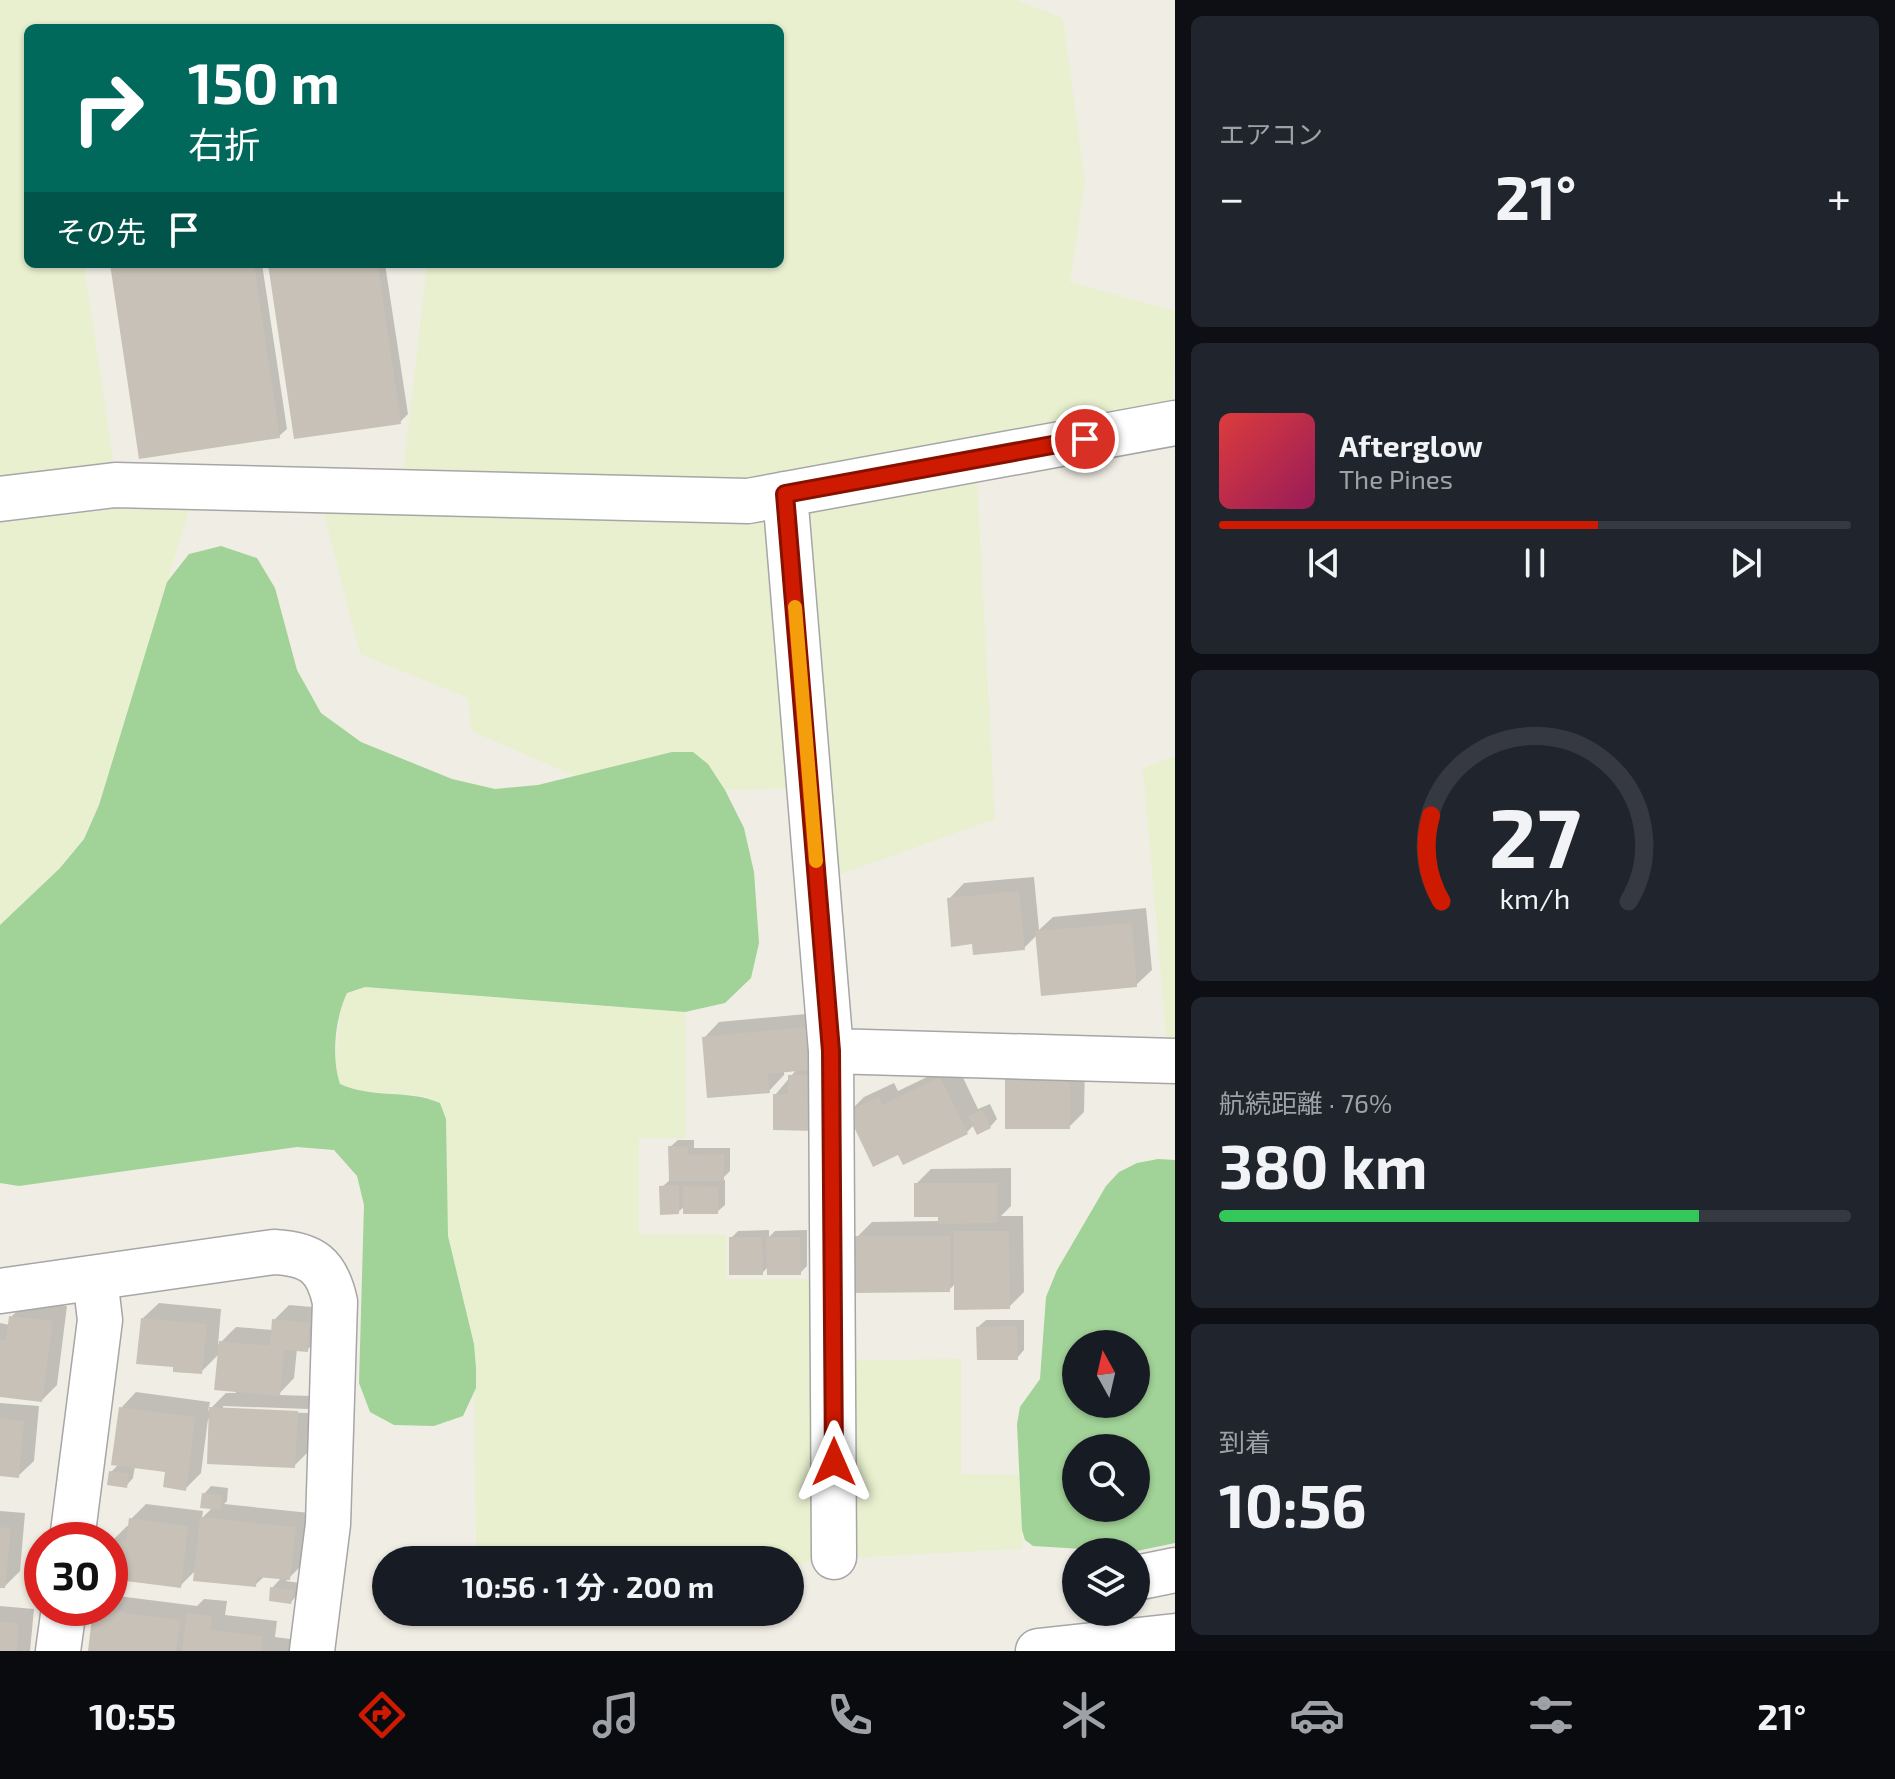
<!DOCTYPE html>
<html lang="ja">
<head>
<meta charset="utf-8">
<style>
	:root { --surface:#171b24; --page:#20242c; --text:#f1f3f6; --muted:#9ea1a6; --line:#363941; --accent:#ce1a00 }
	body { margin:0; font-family:"Exo 2","Noto Sans JP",sans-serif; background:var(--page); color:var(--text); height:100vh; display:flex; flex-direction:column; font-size:30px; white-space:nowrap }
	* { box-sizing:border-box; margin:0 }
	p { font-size:26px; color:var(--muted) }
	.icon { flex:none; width:44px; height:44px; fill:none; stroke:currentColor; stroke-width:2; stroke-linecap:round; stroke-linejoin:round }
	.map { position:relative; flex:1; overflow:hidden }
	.panel { display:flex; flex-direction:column; gap:16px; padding:16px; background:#0d0f14; width:720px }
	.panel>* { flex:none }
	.guide { position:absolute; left:24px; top:24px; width:760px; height:244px; border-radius:12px; box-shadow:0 2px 6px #0004; background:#00695c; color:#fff; overflow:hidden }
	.needle { width:52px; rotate:352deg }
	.buttons { position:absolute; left:1062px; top:1330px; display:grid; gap:16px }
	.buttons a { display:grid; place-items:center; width:88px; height:88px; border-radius:50%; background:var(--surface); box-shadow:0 2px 6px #0004; font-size:40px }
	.speed { position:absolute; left:24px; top:1522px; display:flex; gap:16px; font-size:40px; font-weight:700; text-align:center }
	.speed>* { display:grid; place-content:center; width:104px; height:104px; border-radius:50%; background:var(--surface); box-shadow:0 2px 6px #0004; line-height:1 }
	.speed .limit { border:12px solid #d22; background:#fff; color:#111 }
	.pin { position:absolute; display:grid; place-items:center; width:68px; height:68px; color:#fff; margin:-34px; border:4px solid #fff; border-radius:50%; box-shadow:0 2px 8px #0007 }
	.me { position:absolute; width:88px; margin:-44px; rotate:0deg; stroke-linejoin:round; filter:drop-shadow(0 0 6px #0008) }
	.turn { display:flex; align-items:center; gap:28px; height:168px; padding:0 32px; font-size:36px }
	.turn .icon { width:104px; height:104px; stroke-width:2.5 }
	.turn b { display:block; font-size:56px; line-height:68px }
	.then { display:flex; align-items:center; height:76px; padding:0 32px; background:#0003; gap:16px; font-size:30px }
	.big { font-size:60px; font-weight:700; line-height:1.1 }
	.panel .widget { flex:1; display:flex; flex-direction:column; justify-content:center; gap:12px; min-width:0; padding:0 28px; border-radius:12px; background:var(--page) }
	.panel .dial { align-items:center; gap:0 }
	.dial svg { height:208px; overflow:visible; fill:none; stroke:var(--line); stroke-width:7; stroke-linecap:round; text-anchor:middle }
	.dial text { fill:var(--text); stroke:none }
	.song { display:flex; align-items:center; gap:24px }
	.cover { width:96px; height:96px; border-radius:12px; background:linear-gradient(135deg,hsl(0 70% 55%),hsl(330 70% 35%)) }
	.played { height:8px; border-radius:4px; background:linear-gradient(90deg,var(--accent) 60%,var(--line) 60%) }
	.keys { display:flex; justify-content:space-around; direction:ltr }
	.heat { display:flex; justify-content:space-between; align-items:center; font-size:44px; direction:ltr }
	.charge { height:12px; border-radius:6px; background:linear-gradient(90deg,#34c759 76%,var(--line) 0) }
	.trip { position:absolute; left:372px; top:1546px; width:432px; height:80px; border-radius:40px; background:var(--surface); box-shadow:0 2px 6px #0004; font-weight:700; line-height:80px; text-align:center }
	.menu { display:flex; height:128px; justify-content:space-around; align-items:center; background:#090b0e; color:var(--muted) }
	.menu .icon { width:56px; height:56px }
	.menu .active { color:var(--accent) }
	.menu b { font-size:36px; color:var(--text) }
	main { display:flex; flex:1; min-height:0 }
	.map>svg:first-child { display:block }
	.farmland { fill:#e9f0cf }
	.forest { fill:#a1d297; fill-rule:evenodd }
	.shadow { fill:#0003; fill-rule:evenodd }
	.building { fill:#c8c1b7 }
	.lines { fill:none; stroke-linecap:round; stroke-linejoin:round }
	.minor-casing { stroke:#a6a6a6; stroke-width:47 }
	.minor { stroke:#fff; stroke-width:44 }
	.route-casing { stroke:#861100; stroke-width:20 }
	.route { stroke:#ce1a00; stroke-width:14 }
	.slow { stroke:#f59e0b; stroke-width:14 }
</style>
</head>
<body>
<main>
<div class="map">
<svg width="1175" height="1651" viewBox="0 0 1175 1651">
	<rect width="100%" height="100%" fill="#f0eee4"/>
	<path class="farmland" d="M2,0H1016L1063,18L1085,182L1070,282L1175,311L1173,403L747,481L403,473L427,264H780V28H28V264H84L114,466L0,480V2Z
		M977,479L995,819L830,878L800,511Z
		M116,509L189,510L99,805L84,838L60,868L0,925V523Z
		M323,510L775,521L796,788L725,790L708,764L672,752L575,776L471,731L468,698L360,654Z
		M1175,756V1044H1167L1143,768Z
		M365,987L685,1012V1138H639V1235H726V1279H820L821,1561L790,1565V1560H476L474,1344L448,1236L446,1119L440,1103L425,1096L355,1091L340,1084L335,1068L340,1008L347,993Z
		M961,1359V1474L1019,1475L1023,1549L848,1558L846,1360Z"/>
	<path class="forest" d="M221,546L257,558L275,588L297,670L321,713L361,742L452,779L495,789L538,785L672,752H693L708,764L725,790L744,828L754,872L759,943L751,978L725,1003L685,1012L365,987L347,993C335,1018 331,1057 340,1084C372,1099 409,1089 440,1103L446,1119L448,1236L474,1344L476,1368V1388L463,1416L434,1426L394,1425L370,1412L359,1383L364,1205L357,1176L334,1150L297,1147L19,1186L0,1183V925L60,868L84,839L99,805L167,582L189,554Z
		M1158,1159L1175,1160V1543L1132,1552L1033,1546L1025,1540L1022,1530L1017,1424L1020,1407L1040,1379L1046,1297L1057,1270L1106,1186L1119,1172L1137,1163ZM1076,1344H1136V1404H1076ZM1076,1448H1136V1508H1076Z"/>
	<path class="shadow" d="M112,264H262L287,429L279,436Z
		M270,264H385L408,414L400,422Z
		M1034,877L1039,930L1053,917L1146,908L1152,970L1136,985L1038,934L1024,948L974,942L949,899L964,883Z
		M828,1012L816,1129L775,1095L797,1069L784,1070V1075L769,1091L704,1038L719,1022Z
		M956,1063L978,1109L990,1104L997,1119L990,1127L974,1125L967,1132L899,1152L849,1112L864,1097L894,1083L898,1091Z
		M1022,1065H1085L1084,1112L1069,1127L1007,1080Z
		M678,1140H694V1148H730V1171L721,1180H725V1205L717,1212L685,1206L678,1212L662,1187L671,1179L670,1147Z
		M1011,1168V1206L1001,1216H1023L1024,1292L1009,1307L956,1283L949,1290L857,1237L872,1222L940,1221V1215L916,1184L931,1169Z
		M769,1230V1237L775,1231L807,1230V1266L800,1273L768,1267L762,1273L731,1238L738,1231Z
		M26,1302L67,1306L57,1385L42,1400L0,1394V1323L10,1325L11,1317Z
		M159,1303L221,1309L218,1345L236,1327L273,1330L274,1320L289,1305L324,1308L322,1335L307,1350L297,1349L294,1378L278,1395L313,1396L310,1450L294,1466L208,1419L201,1473L186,1488L167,1470L135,1466L133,1478L126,1486L111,1472L119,1464L121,1408L136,1392L210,1402L208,1411L226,1393H236L219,1354L201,1372L143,1318ZM223,1406L308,1409V1413L223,1410Z
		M986,1320H1024V1350L1017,1358L978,1327Z
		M0,1403L39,1406L34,1461L18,1476L0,1474Z
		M211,1486L228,1488L227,1501L224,1504L310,1513L304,1563L286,1581L300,1583L298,1594L291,1602L272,1588L282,1577L265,1576L255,1585L196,1570L180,1586L110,1577L112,1541L127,1526H130L131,1519L146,1504L203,1511L202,1518L213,1507L204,1494Z
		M0,1511L25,1513L20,1571L5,1586H0Z
		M110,1595L197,1606L204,1599L227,1601L225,1615L277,1621L275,1637L298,1640L296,1651H90L95,1610L110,1608Z
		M0,1606L34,1609L30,1651H0Z"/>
	<path class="building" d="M110,264H254L280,438L139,459Z
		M268,264H378L401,424L294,439Z
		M1019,891L1025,950L973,955L972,944L951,947L947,898Z
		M1132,923L1137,987L1041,996L1035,931Z
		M813,1026L817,1069L768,1074L770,1093L707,1098L702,1037Z
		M788,1075H817V1131L773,1130V1094H788Z
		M940,1077L968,1134L903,1165L898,1155L873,1167L847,1112L879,1097L882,1105Z
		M1005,1079H1070V1129H1005Z
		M982,1110L991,1128L977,1135L968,1116Z
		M668,1146L688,1147V1155L724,1154V1181H669Z
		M914,1183H997V1223L938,1224V1217H914Z
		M679,1185V1214L660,1215L659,1186Z
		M683,1186L718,1187V1214H683Z
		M954,1231H1009L1010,1309L954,1310Z
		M855,1236H950V1292L855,1293Z
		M729,1237H762L763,1275H729Z
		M766,1237H800L801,1275H767Z
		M9,1316L53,1321L42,1402L0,1397V1340H6Z
		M141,1318L207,1324L202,1374L173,1372V1367L136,1364Z
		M272,1319L310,1323L308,1352L284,1350L280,1396L214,1390L219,1341L270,1346Z
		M1017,1326L1018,1360H977L976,1327Z
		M119,1407L195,1417L186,1491L163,1487L165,1472L111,1465Z
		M209,1407L298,1411L295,1468L207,1464Z
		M0,1418L24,1421L19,1478L0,1476Z
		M109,1471L129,1474L127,1488L107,1485Z
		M202,1493L222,1495L221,1510L200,1508Z
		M200,1517L296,1527L290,1580L257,1577L256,1587L193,1581Z
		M129,1518L188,1526L181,1588L110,1579V1540L126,1542Z
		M0,1527L11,1528L5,1588H0Z
		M270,1587L294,1590L291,1604L269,1601Z
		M93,1609L180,1620L176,1651H88Z
		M187,1613L212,1616L211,1630L262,1636L261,1651H182Z
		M0,1622L19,1623L17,1651H0Z"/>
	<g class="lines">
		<defs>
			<path id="minor" d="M785,494L831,1051L834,1557
				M0,499L115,485L748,501L1175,423
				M831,1051L1175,1061
				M0,1291L274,1252C312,1254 327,1265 335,1302L328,1524L312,1651
				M72,1540L100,1320L95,1278
				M1136,1578L1175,1570
				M58,1651L64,1608
				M1038,1651L1175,1636"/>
		</defs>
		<use href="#minor" class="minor-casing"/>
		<use href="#minor" class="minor"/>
	</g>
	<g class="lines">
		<defs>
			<path id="route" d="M834,1462L831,1051L785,494L1085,439"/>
		</defs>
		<use href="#route" class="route-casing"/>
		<use href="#route" class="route"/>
		<path class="slow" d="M795,607L816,861"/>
	</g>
</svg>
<div class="buttons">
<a><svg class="needle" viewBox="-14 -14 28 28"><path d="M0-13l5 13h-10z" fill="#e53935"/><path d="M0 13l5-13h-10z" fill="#9ea1a6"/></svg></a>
<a><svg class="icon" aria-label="search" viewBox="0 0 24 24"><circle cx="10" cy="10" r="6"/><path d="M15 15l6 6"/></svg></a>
<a><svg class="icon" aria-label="layers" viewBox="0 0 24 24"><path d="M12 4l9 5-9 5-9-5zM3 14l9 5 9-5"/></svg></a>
</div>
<div class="speed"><div class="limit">30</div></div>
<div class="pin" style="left:1085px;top:439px;background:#d93025"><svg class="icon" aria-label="arrive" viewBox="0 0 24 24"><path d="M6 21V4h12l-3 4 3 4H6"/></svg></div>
<svg class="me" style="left:834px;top:1462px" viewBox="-20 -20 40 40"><path d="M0-17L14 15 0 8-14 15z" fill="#ce1a00" stroke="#fff" stroke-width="4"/></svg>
<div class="trip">10:56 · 1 分 · 200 m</div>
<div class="guide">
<div class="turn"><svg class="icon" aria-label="right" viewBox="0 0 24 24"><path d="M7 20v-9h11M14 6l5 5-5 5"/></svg><div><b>150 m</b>右折</div></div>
<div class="then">その先<svg class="icon" aria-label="arrive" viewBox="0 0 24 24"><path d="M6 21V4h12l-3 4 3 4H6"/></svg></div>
</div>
</div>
<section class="panel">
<div class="widget"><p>エアコン</p>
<div class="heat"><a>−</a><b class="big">21°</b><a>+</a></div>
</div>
<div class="widget">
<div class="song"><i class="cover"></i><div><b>Afterglow</b><p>The Pines</p></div></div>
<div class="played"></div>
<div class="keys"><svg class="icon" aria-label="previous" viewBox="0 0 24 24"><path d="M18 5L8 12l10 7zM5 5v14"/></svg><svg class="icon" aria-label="pause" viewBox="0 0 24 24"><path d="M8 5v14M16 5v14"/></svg><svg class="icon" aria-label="next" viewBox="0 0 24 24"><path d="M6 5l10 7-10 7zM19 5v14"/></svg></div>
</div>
<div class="widget dial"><svg viewBox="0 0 100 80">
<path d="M14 69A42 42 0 1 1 86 69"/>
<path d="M14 69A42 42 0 0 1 10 36" stroke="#ce1a00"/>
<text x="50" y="56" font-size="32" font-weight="700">27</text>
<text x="50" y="72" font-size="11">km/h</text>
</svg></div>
<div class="widget"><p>航続距離 · 76%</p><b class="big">380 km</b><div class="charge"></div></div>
<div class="widget"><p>到着</p><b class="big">10:56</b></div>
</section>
</main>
<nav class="menu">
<b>10:55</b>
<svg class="icon active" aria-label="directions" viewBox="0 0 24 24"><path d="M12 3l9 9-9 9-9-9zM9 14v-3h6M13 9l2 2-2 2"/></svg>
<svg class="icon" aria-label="music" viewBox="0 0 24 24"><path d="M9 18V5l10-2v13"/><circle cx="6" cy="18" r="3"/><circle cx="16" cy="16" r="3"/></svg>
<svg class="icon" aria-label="phone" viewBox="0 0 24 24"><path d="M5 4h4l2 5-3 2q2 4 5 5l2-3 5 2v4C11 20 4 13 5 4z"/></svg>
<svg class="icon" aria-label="climate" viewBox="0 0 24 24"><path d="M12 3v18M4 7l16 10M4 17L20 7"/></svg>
<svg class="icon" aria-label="car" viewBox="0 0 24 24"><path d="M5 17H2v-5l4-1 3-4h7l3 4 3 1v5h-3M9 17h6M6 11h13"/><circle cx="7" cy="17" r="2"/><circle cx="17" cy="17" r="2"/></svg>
<svg class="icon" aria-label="filters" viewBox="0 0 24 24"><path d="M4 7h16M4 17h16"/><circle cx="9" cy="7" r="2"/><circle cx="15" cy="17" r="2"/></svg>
<b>21°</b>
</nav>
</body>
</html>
